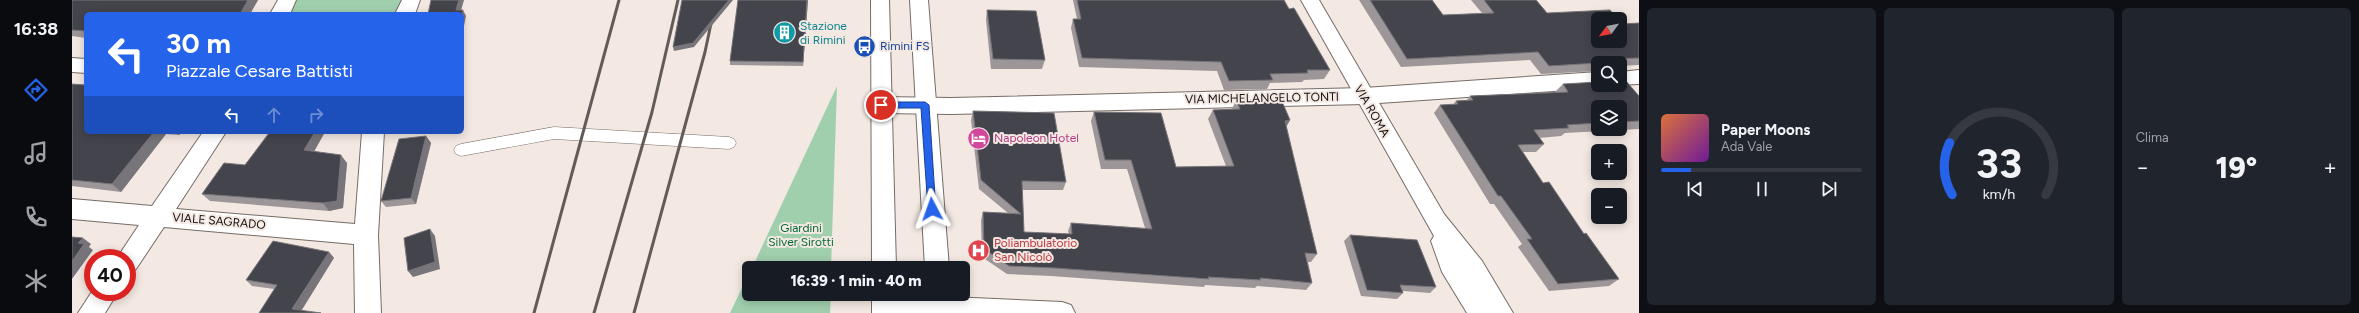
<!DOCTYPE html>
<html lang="it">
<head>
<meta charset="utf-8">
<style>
	:root { --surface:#171b24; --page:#20242c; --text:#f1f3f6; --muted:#9ea1a6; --line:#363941; --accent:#2563eb }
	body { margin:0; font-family:Figtree,sans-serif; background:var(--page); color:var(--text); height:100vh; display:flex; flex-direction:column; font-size:15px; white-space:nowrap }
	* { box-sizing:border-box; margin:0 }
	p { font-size:13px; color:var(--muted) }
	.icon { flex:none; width:22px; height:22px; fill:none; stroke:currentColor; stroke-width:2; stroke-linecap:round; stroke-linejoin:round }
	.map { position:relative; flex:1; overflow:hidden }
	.sheet { display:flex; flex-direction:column; gap:8px; padding:8px; background:#0d0f14; width:720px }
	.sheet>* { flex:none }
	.banner { position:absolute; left:12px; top:12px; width:380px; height:122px; border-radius:6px; box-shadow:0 2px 10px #0003; background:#2563eb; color:#fff; overflow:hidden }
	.needle { width:26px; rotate:238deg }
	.controls { position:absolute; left:1519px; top:12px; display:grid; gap:8px }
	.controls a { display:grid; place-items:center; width:36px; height:36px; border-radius:6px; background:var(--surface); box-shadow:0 2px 10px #0003; font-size:20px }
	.speed { position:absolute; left:12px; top:249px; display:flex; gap:8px; font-size:20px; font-weight:700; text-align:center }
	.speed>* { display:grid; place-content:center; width:52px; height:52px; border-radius:50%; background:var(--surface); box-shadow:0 2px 10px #0003; line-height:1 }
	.speed .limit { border:6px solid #d22; background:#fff; color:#111 }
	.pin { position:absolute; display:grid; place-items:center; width:34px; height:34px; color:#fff; margin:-17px; border:2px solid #fff; border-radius:50%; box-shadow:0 1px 4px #0007 }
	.me { position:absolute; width:44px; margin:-22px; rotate:356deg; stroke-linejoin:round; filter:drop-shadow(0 0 3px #0008) }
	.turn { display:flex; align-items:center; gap:14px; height:84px; padding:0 16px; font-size:18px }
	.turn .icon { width:52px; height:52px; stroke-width:2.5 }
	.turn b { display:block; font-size:28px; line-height:34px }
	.lanes { display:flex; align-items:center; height:38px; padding:0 16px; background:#0003; justify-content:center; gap:20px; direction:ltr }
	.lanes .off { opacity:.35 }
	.big { font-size:30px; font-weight:800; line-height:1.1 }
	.sheet .widget { flex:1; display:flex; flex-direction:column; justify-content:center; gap:6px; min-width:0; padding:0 14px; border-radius:6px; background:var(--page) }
	.sheet .dial { align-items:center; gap:0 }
	.dial svg { height:104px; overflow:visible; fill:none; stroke:var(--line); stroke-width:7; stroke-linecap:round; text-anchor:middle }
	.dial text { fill:var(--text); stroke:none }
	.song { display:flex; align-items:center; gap:12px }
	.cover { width:48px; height:48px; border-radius:6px; background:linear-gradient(135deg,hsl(20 70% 55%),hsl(280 70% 35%)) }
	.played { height:4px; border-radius:2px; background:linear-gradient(90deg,var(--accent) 15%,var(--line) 15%) }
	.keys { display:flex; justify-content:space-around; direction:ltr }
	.heat { display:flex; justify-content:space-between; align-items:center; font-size:22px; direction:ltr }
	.sheet .tiles { flex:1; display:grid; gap:8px; grid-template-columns:repeat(3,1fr) }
	.trip { position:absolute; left:670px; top:261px; width:228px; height:40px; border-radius:6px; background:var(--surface); box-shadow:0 2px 10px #0003; font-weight:800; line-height:40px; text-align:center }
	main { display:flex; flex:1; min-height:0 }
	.tab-bar { display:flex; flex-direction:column; width:72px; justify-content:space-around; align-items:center; background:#090b0e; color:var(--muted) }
	.tab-bar .icon { width:28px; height:28px }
	.tab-bar .selected { color:var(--accent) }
	.tab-bar b { font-size:18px; color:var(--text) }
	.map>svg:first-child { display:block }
	.green { fill:#a0cfae }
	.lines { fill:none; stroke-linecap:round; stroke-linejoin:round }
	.lane-casing { stroke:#766c67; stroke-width:1 }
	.street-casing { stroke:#766c67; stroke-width:2 }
	.secondary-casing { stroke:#766c67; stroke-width:2 }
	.lane { fill:#fff; fill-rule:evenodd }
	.street { fill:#fff; fill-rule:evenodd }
	.secondary { fill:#fff; fill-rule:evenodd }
	.rail { stroke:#625b58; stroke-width:3 }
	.wall { fill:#9c9698; fill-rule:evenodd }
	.shaded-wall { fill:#78757a }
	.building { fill:#44444d; stroke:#78757a }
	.route { fill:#2563eb; stroke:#184099 }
	.labels { text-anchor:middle; stroke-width:4; stroke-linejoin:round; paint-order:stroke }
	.culture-label { font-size:12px; fill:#0d838f; stroke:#f3e8e2; text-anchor:start }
	.transit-label { font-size:12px; fill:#164399; stroke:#f3e8e2; text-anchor:start }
	.street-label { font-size:12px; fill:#130f0d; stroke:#f3e8e2 }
	.hotel-label { font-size:12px; fill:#b23c85; stroke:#f3e8e2; text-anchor:start }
	.park-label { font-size:12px; fill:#016a37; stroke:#f3e8e2 }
	.health-label { font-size:12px; fill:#be3a42; stroke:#f3e8e2; text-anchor:start }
</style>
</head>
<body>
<main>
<nav class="tab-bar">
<b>16:38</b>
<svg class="icon selected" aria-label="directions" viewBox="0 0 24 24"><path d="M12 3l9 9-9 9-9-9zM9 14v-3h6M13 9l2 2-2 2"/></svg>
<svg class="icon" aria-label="music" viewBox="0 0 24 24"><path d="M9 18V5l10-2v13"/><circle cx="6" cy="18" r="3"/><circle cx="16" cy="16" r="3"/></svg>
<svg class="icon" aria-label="phone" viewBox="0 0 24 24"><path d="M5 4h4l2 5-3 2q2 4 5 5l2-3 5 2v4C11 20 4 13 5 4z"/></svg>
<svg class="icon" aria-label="climate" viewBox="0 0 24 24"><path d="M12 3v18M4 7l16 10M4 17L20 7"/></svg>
</nav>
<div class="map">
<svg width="1567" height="313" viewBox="0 0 1567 313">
	<rect width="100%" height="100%" fill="#f3e8e2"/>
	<path class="green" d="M224,0H331L326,14H218Z
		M765,86L759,268H680Z
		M677,273V294H759L758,313H658Z"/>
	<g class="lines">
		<defs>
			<path id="lane" d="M482,127L657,137L662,139L664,143L662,147L657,149L482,139L389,156L384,154L382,150L384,146L389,144Z"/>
			<path id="street" d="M206,0H224L218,14H198Z
				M330,0H348L343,14H323Z
				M0,58L14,59V73L0,72Z
				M1567,70V84L1543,85H1548V72Z
				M1526,72V85H1533L1526,88L1292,104L879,114L809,113L802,111L799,105L802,99L809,97L879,98L1292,88Z
				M131,132H154L104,209L283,224L290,132H312L306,235L309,313H283L282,244L92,227L64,269L55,272V258H45L67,225L0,219V199L80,206Z
				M21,290V292H46L33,313H6Z
				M810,294L990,302L999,305L1003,313H807L804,312L801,304L804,296Z"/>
			<path id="secondary" d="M799,0H817L824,268H800Z
				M838,0H856L877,268H853Z
				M1229,0H1247L1372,214L1410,261L1441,313H1395L1370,272L1359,241L1362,236Z
				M800,294H824L826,313H800Z
				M855,294H879L881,313H855Z"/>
		</defs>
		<use href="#lane" class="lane-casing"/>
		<use href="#street" class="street-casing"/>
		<use href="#secondary" class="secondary-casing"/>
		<use href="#lane" class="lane"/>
		<use href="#street" class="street"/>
		<use href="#secondary" class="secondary"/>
		<path class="rail" d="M462,313L547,0
			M522,313L580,112L606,0
			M562,313L633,52L644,0"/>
	</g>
	<path class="wall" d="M0,0H186L178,14H14V38L0,36Z
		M666,0H736L731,66L658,65V61Z
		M1001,0H1212L1217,9L1258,70L1252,79L1232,80L1230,82L1198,83L1195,89L1152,90L1145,71L1007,67L999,28L1001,19H1005Z
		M1287,0H1360L1371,15L1410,13L1399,0H1464L1475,13L1551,24L1567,23V65L1548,66V63H1526V71L1469,74L1458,60L1329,67Z
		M915,10L973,60L970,69H919L914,20Z
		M0,84L14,132H110L107,135L94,134L49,192L0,186Z
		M1491,84L1567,96V129L1493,133L1489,136L1467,138L1472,144L1464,152H1451L1471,183L1547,279L1537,286L1477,291L1446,247L1450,244L1422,204H1418L1362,113L1368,105H1381L1384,101L1395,100L1398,96L1483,92ZM1526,107H1548V129H1526Z
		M1164,100L1218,120L1214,127L1245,254L1239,262H1236L1240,283L1234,290L1185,286L1183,288L1133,285L1132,287L979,276L935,274L910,257L909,220L911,212L936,213L907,189L899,120L901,111L994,182L991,190H950L952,232L997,234L996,231L999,223L1073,228L1055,169H1029L1019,121L1022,112L1104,167L1154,166L1136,119L1141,110L1160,109Z
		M197,132H253L242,152L275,163L271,208L257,211L138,201L130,194L173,165Z
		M354,136L359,143L344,204L314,207L309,201Z
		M1278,235L1364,287L1358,293L1331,291V293L1325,299L1289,296L1272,241Z
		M257,252L262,258L187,313L202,289L180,286L174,280Z"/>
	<path class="shaded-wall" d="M176,0H186L178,14H168Z
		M387,0H392L388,14L384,10Z
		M657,0H661L622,47L602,51L601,47Z
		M735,0H736L731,66V62Z
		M391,10L394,16L390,36V14Z
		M1218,120L1213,129V121Z
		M82,132H92L94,134L49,192L40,184Z
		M104,132H110L107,135Z
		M243,132H253L238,158L232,150Z
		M354,136L359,143L344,204L339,198Z
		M269,155L275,163L271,208L257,211L251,203Z
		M358,229L363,236L368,269L341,277L336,271Z
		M11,238L19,244L17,247L21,250L0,279V261L6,243Z
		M257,252L262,258L228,313L220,309Z"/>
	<path class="building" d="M0,0H176L168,14H14V31L0,30Z
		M359,0H387L384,10H391L390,14H356Z
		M610,0H657L621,43L601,47Z
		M666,0H735L731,62L658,61Z
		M1005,0H1212L1217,9L1222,8L1258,70H1235L1236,73L1198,74L1201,80L1157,81L1149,62L1010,58L1001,19H1009Z
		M1298,0H1360L1371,15L1422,13L1412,0H1464L1475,13L1538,10L1546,19H1526V41H1548V21L1551,24L1567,23V58L1536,59L1539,63H1526L1477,66L1466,52L1335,59Z
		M915,10L964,11L973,60L921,59Z
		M1548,74L1567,96V121L1548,122V107H1526V123L1495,125L1497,128L1462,130L1472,144L1446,145L1471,183L1477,182L1512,234L1514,233L1547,279L1486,284L1455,239H1460L1429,196H1426L1368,105L1386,104L1384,101L1401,100L1398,96L1496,92L1491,84L1526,82V85H1548Z
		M0,84L14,85V132H82L40,184L0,180Z
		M1209,99L1218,120L1213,121L1245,254L1233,253L1240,283L1188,278L1189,280L1136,277L1137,279L982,268L937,266L912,249L911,212L949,214L909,180L901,111L982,113L994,182L950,181L952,232L1000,234L999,223L1080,229L1059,160H1033L1022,112L1089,113L1104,167L1162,166L1141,110L1168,109L1164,100Z
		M198,132H243L232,150L269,155L265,201L251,203L130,194L152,163L173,165Z
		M354,136L339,198L309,201L327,139Z
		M358,229L363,262L336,271L332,238Z
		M1278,235L1345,240L1364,287L1328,285L1331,293L1295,290Z
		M0,237L11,238L6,243L12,244L0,261Z
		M201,241L257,252L220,309L249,313H187L205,285L174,280Z"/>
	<path class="route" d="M806,102H853L857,105L864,212L860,213L856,209L849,108H809L805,105Z"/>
	<defs>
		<symbol id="building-disc" viewBox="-11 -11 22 22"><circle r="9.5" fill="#0f9aa8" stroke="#f3e8e2"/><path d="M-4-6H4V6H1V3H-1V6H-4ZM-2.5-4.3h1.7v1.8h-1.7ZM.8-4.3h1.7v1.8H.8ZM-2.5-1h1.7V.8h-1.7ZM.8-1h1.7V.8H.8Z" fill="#fff"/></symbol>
		<symbol id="bus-disc" viewBox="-11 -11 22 22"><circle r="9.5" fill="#1a4fb4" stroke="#f3e8e2"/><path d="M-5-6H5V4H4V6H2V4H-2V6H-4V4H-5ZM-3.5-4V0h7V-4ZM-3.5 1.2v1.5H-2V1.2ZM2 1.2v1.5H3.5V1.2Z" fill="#fff"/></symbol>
		<symbol id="hotel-disc" viewBox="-11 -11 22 22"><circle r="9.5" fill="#d1479c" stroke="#f3e8e2"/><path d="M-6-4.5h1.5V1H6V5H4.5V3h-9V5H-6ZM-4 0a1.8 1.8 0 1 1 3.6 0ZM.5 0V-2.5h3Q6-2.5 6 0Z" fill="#fff"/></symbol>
		<symbol id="hospital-disc" viewBox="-11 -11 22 22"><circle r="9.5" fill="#e0444e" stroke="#f3e8e2"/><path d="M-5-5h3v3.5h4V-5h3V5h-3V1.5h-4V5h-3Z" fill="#fff"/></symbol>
	</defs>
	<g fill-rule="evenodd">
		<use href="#building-disc" x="700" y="20" width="25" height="25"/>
		<use href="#bus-disc" x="780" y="34" width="25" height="25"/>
		<use href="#hotel-disc" x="894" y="126" width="25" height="25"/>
		<use href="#hospital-disc" x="894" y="238" width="25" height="25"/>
	</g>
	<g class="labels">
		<g class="culture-label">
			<text x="728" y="30">Stazione<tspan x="728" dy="14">di Rimini</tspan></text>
		</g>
		<g class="transit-label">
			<text x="808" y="50">Rimini FS</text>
		</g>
		<g class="street-label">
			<text transform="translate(1190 98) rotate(-1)" y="4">VIA MICHELANGELO TONTI</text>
			<text transform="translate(1300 111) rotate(60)" y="4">VIA ROMA</text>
			<text transform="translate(147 221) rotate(5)" y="4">VIALE SAGRADO</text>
		</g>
		<g class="hotel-label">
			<text x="922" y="142">Napoleon Hotel</text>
		</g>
		<g class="park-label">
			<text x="729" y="232">Giardini<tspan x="729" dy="14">Silver Sirotti</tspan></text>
		</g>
		<g class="health-label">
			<text x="922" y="247">Poliambulatorio<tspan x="922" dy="14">San Nicolò</tspan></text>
		</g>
	</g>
</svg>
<div class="controls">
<a><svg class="needle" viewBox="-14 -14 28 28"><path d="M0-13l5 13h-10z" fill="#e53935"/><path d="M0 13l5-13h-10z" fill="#9ea1a6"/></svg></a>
<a><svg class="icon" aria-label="search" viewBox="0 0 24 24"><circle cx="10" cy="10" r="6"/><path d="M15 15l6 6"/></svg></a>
<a><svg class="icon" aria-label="layers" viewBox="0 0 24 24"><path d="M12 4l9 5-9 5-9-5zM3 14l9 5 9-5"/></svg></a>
<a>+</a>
<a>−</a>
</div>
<div class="speed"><div class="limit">40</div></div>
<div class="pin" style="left:809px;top:105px;background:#d93025"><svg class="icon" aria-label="arrive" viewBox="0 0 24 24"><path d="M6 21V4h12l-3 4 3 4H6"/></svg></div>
<svg class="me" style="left:860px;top:209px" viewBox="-20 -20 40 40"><path d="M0-17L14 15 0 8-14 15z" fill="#2563eb" stroke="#fff" stroke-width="4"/></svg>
<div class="trip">16:39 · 1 min · 40 m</div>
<div class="banner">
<div class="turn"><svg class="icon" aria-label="left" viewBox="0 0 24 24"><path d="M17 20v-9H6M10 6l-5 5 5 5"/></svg><div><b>30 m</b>Piazzale Cesare Battisti</div></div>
<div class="lanes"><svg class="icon" aria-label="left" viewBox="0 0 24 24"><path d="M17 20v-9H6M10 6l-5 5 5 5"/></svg><svg class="icon off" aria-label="ahead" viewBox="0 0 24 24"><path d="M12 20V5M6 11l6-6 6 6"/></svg><svg class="icon off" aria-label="right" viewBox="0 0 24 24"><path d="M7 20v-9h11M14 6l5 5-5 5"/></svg></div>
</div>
</div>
<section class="sheet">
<div class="tiles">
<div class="widget">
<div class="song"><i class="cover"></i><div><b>Paper Moons</b><p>Ada Vale</p></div></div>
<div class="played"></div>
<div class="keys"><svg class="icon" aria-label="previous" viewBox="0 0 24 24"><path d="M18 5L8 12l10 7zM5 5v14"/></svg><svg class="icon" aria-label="pause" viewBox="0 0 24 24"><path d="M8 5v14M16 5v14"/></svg><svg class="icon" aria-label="next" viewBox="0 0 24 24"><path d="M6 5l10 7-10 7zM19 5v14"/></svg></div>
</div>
<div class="widget dial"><svg viewBox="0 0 100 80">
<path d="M14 69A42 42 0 1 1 86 69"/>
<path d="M14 69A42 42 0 0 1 12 29" stroke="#2563eb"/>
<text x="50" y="56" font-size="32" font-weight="700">33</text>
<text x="50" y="72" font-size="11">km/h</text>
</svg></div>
<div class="widget"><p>Clima</p>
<div class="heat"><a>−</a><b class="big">19°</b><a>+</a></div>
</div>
</div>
</section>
</main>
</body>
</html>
